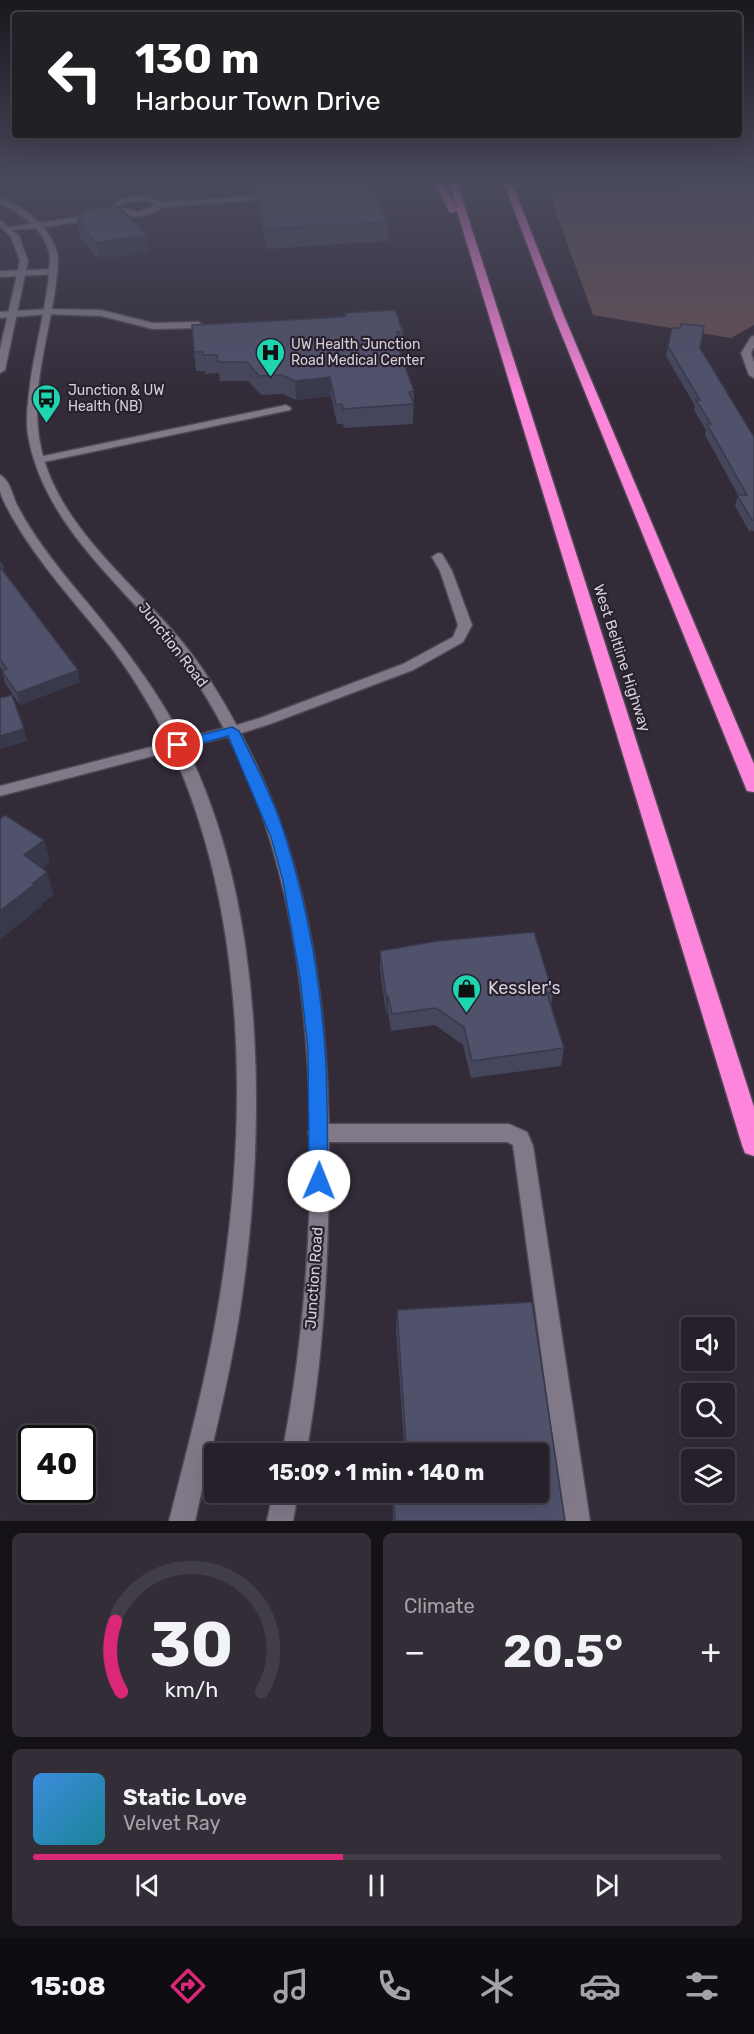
<!DOCTYPE html>
<html lang="en">
<head>
<meta charset="utf-8">
<style>
	:root { --surface:#26202a; --page:#322d36; --text:#f1f3f6; --muted:#a4a3a8; --line:#423e47; --accent:#db2777 }
	body { margin:0; font-family:Rubik,sans-serif; background:var(--page); color:var(--text); height:100vh; display:flex; flex-direction:column; font-size:22px; white-space:nowrap }
	* { box-sizing:border-box; margin:0 }
	p { font-size:20px; color:var(--muted) }
	.icon { flex:none; width:33px; height:33px; fill:none; stroke:currentColor; stroke-width:2; stroke-linecap:round; stroke-linejoin:round }
	.map { position:relative; height:1521px; overflow:hidden }
	.details { display:flex; flex-direction:column; gap:12px; padding:12px; background:#151217; flex:1 }
	.details>* { flex:none }
	.banner { position:absolute; left:12px; top:12px; width:730px; height:126px; border-radius:6px; box-shadow:0 6px 24px #0002,0 0 0 2px var(--line); background:#202124; color:#fff; overflow:hidden }
	.controls { position:absolute; left:681px; top:1317px; display:grid; gap:12px }
	.controls a { display:grid; place-items:center; width:54px; height:54px; border-radius:6px; background:var(--surface); box-shadow:0 6px 24px #0002,0 0 0 2px var(--line); font-size:30px }
	.speed { position:absolute; left:18px; top:1425px; display:flex; gap:12px; font-size:30px; font-weight:700; text-align:center }
	.speed>* { display:grid; place-content:center; width:78px; height:78px; border-radius:50%; background:var(--surface); box-shadow:0 6px 24px #0002,0 0 0 2px var(--line); line-height:1 }
	.speed .limit { border:3px solid #111; border-radius:9px; background:#fff; color:#111 }
	.pin { position:absolute; display:grid; place-items:center; width:51px; height:51px; color:#fff; margin:-26px; border:3px solid #fff; border-radius:50%; box-shadow:0 2px 6px #0007 }
	.me { position:absolute; width:66px; margin:-33px; rotate:1deg; stroke-linejoin:round; filter:drop-shadow(0 0 4px #0008) }
	.turn { display:flex; align-items:center; gap:21px; height:126px; padding:0 24px; font-size:27px }
	.turn .icon { width:78px; height:78px; stroke-width:2.5 }
	.turn b { display:block; font-size:42px; line-height:51px }
	.big { font-size:45px; font-weight:700; line-height:1.1 }
	.details .tile { flex:1; display:flex; flex-direction:column; justify-content:center; gap:9px; min-width:0; padding:0 21px; border-radius:9px; background:var(--page) }
	.details .dial { align-items:center; gap:0 }
	.dial svg { height:156px; overflow:visible; fill:none; stroke:var(--line); stroke-width:7; stroke-linecap:round; text-anchor:middle }
	.dial text { fill:var(--text); stroke:none }
	.song { display:flex; align-items:center; gap:18px }
	.cover { width:72px; height:72px; border-radius:9px; background:linear-gradient(135deg,hsl(210 70% 55%),hsl(190 70% 35%)) }
	.played { height:6px; border-radius:3px; background:linear-gradient(90deg,var(--accent) 45%,var(--line) 45%) }
	.keys { display:flex; justify-content:space-around; direction:ltr }
	.heat { display:flex; justify-content:space-between; align-items:center; font-size:33px; direction:ltr }
	.details .tiles { flex:1; display:grid; gap:12px; grid-template-columns:1fr 1fr }
	.tile:last-child { grid-column:span 2 }
	.trip { position:absolute; left:204px; top:1443px; width:345px; height:60px; border-radius:6px; background:var(--surface); box-shadow:0 6px 24px #0002,0 0 0 2px var(--line); font-weight:700; line-height:60px; text-align:center }
	.tab-bar { display:flex; height:96px; justify-content:space-around; align-items:center; background:#0f0d11; color:var(--muted) }
	.tab-bar .icon { width:42px; height:42px }
	.tab-bar .selected { color:var(--accent) }
	.tab-bar b { font-size:27px; color:var(--text) }
	.map>svg:first-child { display:block }
	.green { fill:#655054 }
	.lines { fill:none; stroke-linecap:round; stroke-linejoin:round }
	.service-casing { stroke:#4e4853; stroke-width:3 }
	.minor-casing { stroke:#4e4853; stroke-width:3 }
	.tertiary-casing { stroke:#4e4853; stroke-width:3 }
	.motorway-casing { stroke:#4e4853; stroke-width:3 }
	.service { fill:#817988; fill-rule:evenodd }
	.minor { fill:#817988; fill-rule:evenodd }
	.tertiary { fill:#817988; fill-rule:evenodd }
	.motorway { fill:#fd86dc; fill-rule:evenodd }
	.wall { fill:#45465c }
	.shaded-wall { fill:#38394b }
	.building { fill:#50516b; stroke:#38394b; stroke-width:1.5 }
	.route { fill:#1a73e8; stroke:#114b97; stroke-width:1.5 }
	.labels { text-anchor:middle; stroke-width:4.5; stroke-linejoin:round; paint-order:stroke }
	.far-poi-label { font-size:14px; fill:#d4cfd8; stroke:#29212e; text-anchor:start }
	.street-label { font-size:15px; fill:#d4cfd8; stroke:#29212e }
	.near-poi-label { font-size:18px; fill:#d4cfd8; stroke:#29212e; text-anchor:start }
</style>
</head>
<body>
<div class="map">
<svg width="754" height="1521" viewBox="0 0 754 1521">
	<rect width="100%" height="100%" fill="#332b38"/>
	<path class="green" d="M754,186V325L731,338L593,315L549,193Z"/>
	<g class="lines">
		<defs>
			<path id="service" d="M254,196L257,200L162,207C149,219 125,220 111,208C122,194 147,193 161,203ZM132,201H149L155,205L138,212L119,207L123,204Z
				M99,214H102V218L40,228L7,230L3,228Z
				M47,309L101,310L153,323L198,322L203,325L198,328L153,329L101,316L44,314V310Z
				M286,405L291,408L290,410L39,463L34,460L39,457Z
				M438,553L442,554L452,571L472,625L463,642L413,670L270,724L232,736L227,734L225,731L227,728L260,718L403,664L453,637L458,625L440,571L432,557Z
				M318,1124H509L527,1132L533,1146L590,1521H564L513,1145L507,1142H318L311,1139L308,1133L311,1127Z"/>
			<path id="minor" d="M57,269L58,271L54,274L0,277V271Z
				M47,309L51,312L50,314L0,318V312Z
				M754,336V347L751,353L754,362V378L749,375L741,353L751,337Z
				M232,726L237,728L239,731L237,734L0,796V786Z"/>
			<path id="tertiary" d="M0,198C27,208 52,227 58,257C57,314 32,371 38,429C46,516 127,576 179,638C211,676 235,720 256,764C323,905 333,1070 328,1223C326,1300 320,1378 306,1454H282C322,1250 329,956 242,765C222,722 199,681 169,644C116,579 43,522 28,435C25,416 29,396 31,377C37,338 49,297 50,257C45,228 24,217 0,203Z
				M0,220L19,236L28,261L5,370L0,373V349L20,261L11,237L0,226Z
				M0,475C9,479 12,493 16,503C30,531 50,557 70,582C117,638 160,690 191,757C268,920 266,1143 239,1317C228,1386 210,1453 195,1521H169C186,1454 204,1387 216,1319C251,1123 250,890 153,712C140,689 126,667 110,646C76,604 39,564 12,517C8,509 2,500 0,491C0,486 0,480 0,475Z
				M273,1492H298L293,1521H267Z"/>
			<path id="motorway" d="M435,183H443L457,209L449,183H457L754,1107V1156L745,1153L742,1145L457,211L450,213Z
				M504,183H512L564,316L754,764V792L747,791L745,786L554,316Z"/>
		</defs>
		<use href="#service" class="service-casing"/>
		<use href="#minor" class="minor-casing"/>
		<use href="#tertiary" class="tertiary-casing"/>
		<use href="#motorway" class="motorway-casing"/>
		<use href="#service" class="service"/>
		<use href="#minor" class="minor"/>
		<use href="#tertiary" class="tertiary"/>
		<use href="#motorway" class="motorway"/>
	</g>
	<path class="wall" d="M9,183H85L63,188L53,194L31,195Z
		M145,183H251L189,198L183,195L174,197Z
		M251,183H368L388,222V241L267,249L256,202L255,196L253,194Z
		M80,211L149,251L100,260L80,238L77,221H79L78,216H81Z
		M345,313L403,332V350L400,351L414,391L413,424L344,428L343,424H337L331,396L296,400L283,394L261,395L248,381H220L219,373L205,374V371H196L194,352L326,318L345,316Z
		M668,346L700,348L754,437V531H749L735,506L738,495L705,435L706,430L694,410L695,406L666,356Z
		M0,561L6,575L80,682L20,705L5,683L2,671H3L0,667Z
		M380,951L553,993L551,1006L564,1048L561,1066L471,1078L463,1045L435,1025L391,1031L388,1013L386,1014L380,969Z
		M532,1302L565,1521H393L392,1492H538V1454H390V1444L404,1443L396,1329L397,1310Z"/>
	<path class="shaded-wall" d="M51,183H85L63,188L53,194Z
		M172,183H181L183,195L174,197Z
		M187,183H251L189,198Z
		M147,235L149,251L100,260L97,243Z
		M330,377L331,396L296,400L295,381Z
		M78,670L80,682L20,705L17,693Z
		M24,729L27,741L0,749V736Z
		M44,840L50,862L31,877L24,855Z
		M47,872L54,895L41,904L42,906L0,940V911Z
		M388,996V1013L386,1014V997Z"/>
	<path class="building" d="M256,183H368L388,222L265,229L254,184Z
		M117,205L147,235L97,243L77,221L82,220L78,216L84,215L80,211Z
		M395,310L403,332H397L400,341H396L414,391L409,392L414,404L343,409L342,404L336,405L330,377L295,381L282,375L259,376L247,362H218L217,355H203V352H194L192,325L326,318L346,316L345,313Z
		M681,324L704,326L700,348L754,437V520H752L737,495H747L707,424H711L696,400H700L668,346L672,328H680Z
		M0,561L4,567L1,568L78,670L17,693L2,671L7,669L0,659Z
		M12,695L24,729L0,736V698Z
		M5,815L44,840L24,855L47,872L33,883L35,884L0,911V819Z
		M534,932L553,993H547L564,1048L472,1061L464,1027L436,1008L392,1014L388,996L386,997L380,951L437,941Z
		M532,1302L565,1521H395L393,1492H538V1454H391L390,1444L406,1443L397,1310Z"/>
	<linearGradient id="sky" x2="0" y2="1"><stop stop-color="#1c181f"/><stop offset="0.46" stop-color="#4a4a5e"/><stop offset="1" stop-color="#4a4a5e" stop-opacity="0"/></linearGradient>
	<rect width="754" height="395" fill="url(#sky)"/>
	<path class="route" d="M232,727L239,731C256,766 275,802 286,839C307,905 320,981 325,1049C328,1093 327,1137 328,1181L326,1188L319,1190L312,1188L309,1181L308,1049L300,978L283,881L271,837L228,736L178,750L172,745L174,742Z"/>
	<defs>
		<symbol id="hospital-pin" viewBox="-11 -11 22 30"><path d="M0 17L-7.5 6A9.5 9.5 0 1 1 7.5 6Z" fill="#1dd5b1" stroke="#29212e"/><path d="M-5-5h3v3.5h4V-5h3V5h-3V1.5h-4V5h-3Z" fill="#111"/></symbol>
		<symbol id="bus-pin" viewBox="-11 -11 22 30"><path d="M0 17L-7.5 6A9.5 9.5 0 1 1 7.5 6Z" fill="#1dd5b1" stroke="#29212e"/><path d="M-5-6H5V4H4V6H2V4H-2V6H-4V4H-5ZM-3.5-4V0h7V-4ZM-3.5 1.2v1.5H-2V1.2ZM2 1.2v1.5H3.5V1.2Z" fill="#111"/></symbol>
		<symbol id="shop-pin" viewBox="-11 -11 22 30"><path d="M0 17L-7.5 6A9.5 9.5 0 1 1 7.5 6Z" fill="#1dd5b1" stroke="#29212e"/><path d="M-5-2.5h2.3a2.7 3.5 0 0 1 5.4 0H5L5.5 6h-11ZM-1.5-2.5h3a1.5 2.3 0 0 0-3 0Z" fill="#111"/></symbol>
	</defs>
	<g fill-rule="evenodd">
		<use href="#hospital-pin" x="254" y="336" width="33" height="45"/>
		<use href="#bus-pin" x="30" y="382" width="33" height="45"/>
		<use href="#shop-pin" x="450" y="972" width="33" height="45"/>
	</g>
	<g class="labels">
		<g class="far-poi-label">
			<text x="291" y="349">UW Health Junction<tspan x="291" dy="16">Road Medical Center</tspan></text>
			<text x="68" y="395">Junction &amp; UW<tspan x="68" dy="16">Health (NB)</tspan></text>
		</g>
		<g class="street-label">
			<text transform="translate(173 645) rotate(52)" y="5">Junction Road</text>
			<text transform="translate(622 658) rotate(72)" y="5">West Beltline Highway</text>
			<text transform="translate(314 1278) rotate(-86)" y="5">Junction Road</text>
		</g>
		<g class="near-poi-label">
			<text x="488" y="994">Kessler's</text>
		</g>
	</g>
</svg>
<div class="controls">
<a><svg class="icon" aria-label="sound" viewBox="0 0 24 24"><path d="M4 9h4l5-4v14l-5-4H4zM17 9q2 3 0 6"/></svg></a>
<a><svg class="icon" aria-label="search" viewBox="0 0 24 24"><circle cx="10" cy="10" r="6"/><path d="M15 15l6 6"/></svg></a>
<a><svg class="icon" aria-label="layers" viewBox="0 0 24 24"><path d="M12 4l9 5-9 5-9-5zM3 14l9 5 9-5"/></svg></a>
</div>
<div class="speed"><div class="limit">40</div></div>
<div class="pin" style="left:178px;top:745px;background:#d93025"><svg class="icon" aria-label="arrive" viewBox="0 0 24 24"><path d="M6 21V4h12l-3 4 3 4H6"/></svg></div>
<svg class="me" style="left:319px;top:1181px" viewBox="-20 -20 40 40"><circle r="19" fill="#fff"/><path d="M0-13L10 11 0 6-10 11z" fill="#1a73e8"/></svg>
<div class="trip">15:09 · 1 min · 140 m</div>
<div class="banner">
<div class="turn"><svg class="icon" aria-label="left" viewBox="0 0 24 24"><path d="M17 20v-9H6M10 6l-5 5 5 5"/></svg><div><b>130 m</b>Harbour Town Drive</div></div>
</div>
</div>
<section class="details">
<div class="tiles">
<div class="tile dial"><svg viewBox="0 0 100 80">
<path d="M14 69A42 42 0 1 1 86 69"/>
<path d="M14 69A42 42 0 0 1 11 33" stroke="#db2777"/>
<text x="50" y="56" font-size="32" font-weight="700">30</text>
<text x="50" y="72" font-size="11">km/h</text>
</svg></div>
<div class="tile"><p>Climate</p>
<div class="heat"><a>−</a><b class="big">20.5°</b><a>+</a></div>
</div>
<div class="tile">
<div class="song"><i class="cover"></i><div><b>Static Love</b><p>Velvet Ray</p></div></div>
<div class="played"></div>
<div class="keys"><svg class="icon" aria-label="previous" viewBox="0 0 24 24"><path d="M18 5L8 12l10 7zM5 5v14"/></svg><svg class="icon" aria-label="pause" viewBox="0 0 24 24"><path d="M8 5v14M16 5v14"/></svg><svg class="icon" aria-label="next" viewBox="0 0 24 24"><path d="M6 5l10 7-10 7zM19 5v14"/></svg></div>
</div>
</div>
</section>
<nav class="tab-bar">
<b>15:08</b>
<svg class="icon selected" aria-label="directions" viewBox="0 0 24 24"><path d="M12 3l9 9-9 9-9-9zM9 14v-3h6M13 9l2 2-2 2"/></svg>
<svg class="icon" aria-label="music" viewBox="0 0 24 24"><path d="M9 18V5l10-2v13"/><circle cx="6" cy="18" r="3"/><circle cx="16" cy="16" r="3"/></svg>
<svg class="icon" aria-label="phone" viewBox="0 0 24 24"><path d="M5 4h4l2 5-3 2q2 4 5 5l2-3 5 2v4C11 20 4 13 5 4z"/></svg>
<svg class="icon" aria-label="climate" viewBox="0 0 24 24"><path d="M12 3v18M4 7l16 10M4 17L20 7"/></svg>
<svg class="icon" aria-label="car" viewBox="0 0 24 24"><path d="M5 17H2v-5l4-1 3-4h7l3 4 3 1v5h-3M9 17h6M6 11h13"/><circle cx="7" cy="17" r="2"/><circle cx="17" cy="17" r="2"/></svg>
<svg class="icon" aria-label="filters" viewBox="0 0 24 24"><path d="M4 7h16M4 17h16"/><circle cx="9" cy="7" r="2"/><circle cx="15" cy="17" r="2"/></svg>
</nav>
</body>
</html>
